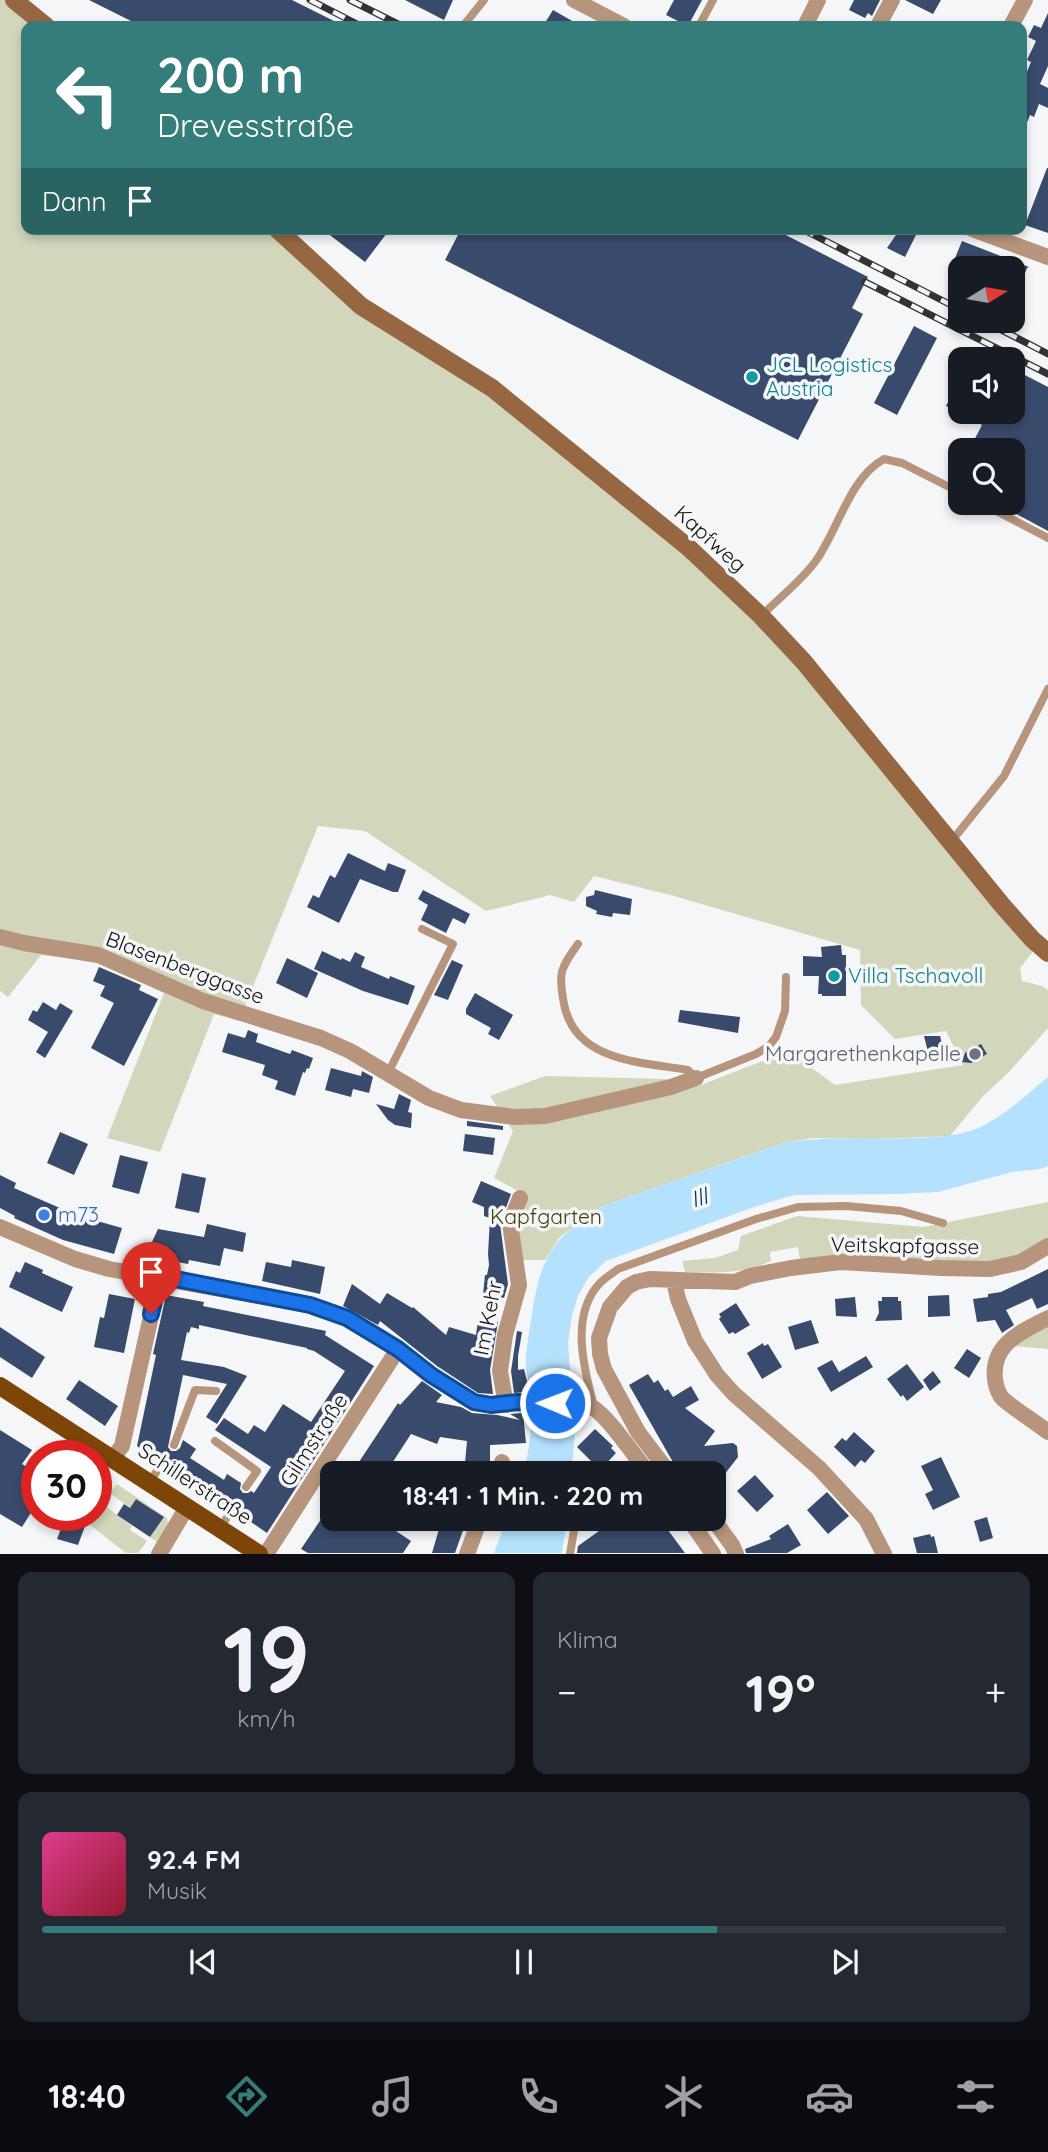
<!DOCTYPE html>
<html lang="de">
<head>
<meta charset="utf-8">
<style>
	:root { --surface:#171b24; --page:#242831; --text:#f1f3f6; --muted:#9ea1a6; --line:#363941; --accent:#347d7b }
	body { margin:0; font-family:Quicksand,sans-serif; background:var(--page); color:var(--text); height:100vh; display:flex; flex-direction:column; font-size:26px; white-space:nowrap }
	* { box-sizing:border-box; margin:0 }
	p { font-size:23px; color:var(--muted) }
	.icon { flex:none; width:38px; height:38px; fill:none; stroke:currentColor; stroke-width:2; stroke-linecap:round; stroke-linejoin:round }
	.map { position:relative; height:1554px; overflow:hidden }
	.details { display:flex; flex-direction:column; gap:18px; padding:18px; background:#0d0f14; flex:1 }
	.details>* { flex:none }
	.hud { position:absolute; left:21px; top:21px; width:1006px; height:214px; border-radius:14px; box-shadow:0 4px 10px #0003; background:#347d7b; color:#fff; overflow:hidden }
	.needle { width:46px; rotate:79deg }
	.controls { position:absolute; left:948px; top:256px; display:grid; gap:14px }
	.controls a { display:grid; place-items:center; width:77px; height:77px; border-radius:14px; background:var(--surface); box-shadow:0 4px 10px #0003; font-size:35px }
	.speed { position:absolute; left:21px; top:1440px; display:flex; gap:14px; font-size:35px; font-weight:700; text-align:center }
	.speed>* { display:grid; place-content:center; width:91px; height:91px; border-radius:50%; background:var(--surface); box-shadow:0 4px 10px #0003; line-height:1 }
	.speed .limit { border:10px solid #d22; background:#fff; color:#111 }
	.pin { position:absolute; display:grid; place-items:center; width:60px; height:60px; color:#fff; margin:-72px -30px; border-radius:50% 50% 50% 0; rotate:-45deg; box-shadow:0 0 7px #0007 }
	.pin .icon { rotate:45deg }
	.me { position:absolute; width:77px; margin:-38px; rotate:271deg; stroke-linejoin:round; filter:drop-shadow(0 0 5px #0008) }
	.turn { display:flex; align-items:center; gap:24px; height:147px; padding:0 21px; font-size:32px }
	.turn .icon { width:91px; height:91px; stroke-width:2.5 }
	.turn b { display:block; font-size:49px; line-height:60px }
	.then { display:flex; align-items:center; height:66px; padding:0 21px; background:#0003; gap:14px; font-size:26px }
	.big { font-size:52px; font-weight:700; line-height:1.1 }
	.details .tile { flex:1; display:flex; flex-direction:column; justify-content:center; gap:10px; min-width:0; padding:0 24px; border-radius:14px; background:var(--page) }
	.details .dial { align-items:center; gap:0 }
	.dial b { font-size:91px; line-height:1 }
	.song { display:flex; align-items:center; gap:21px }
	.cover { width:84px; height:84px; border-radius:10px; background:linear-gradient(135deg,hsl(330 70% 55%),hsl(350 70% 35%)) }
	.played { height:7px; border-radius:4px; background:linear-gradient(90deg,var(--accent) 70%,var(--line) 70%) }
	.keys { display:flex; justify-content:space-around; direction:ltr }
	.heat { display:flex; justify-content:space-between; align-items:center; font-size:38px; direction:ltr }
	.details .tiles { flex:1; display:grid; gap:18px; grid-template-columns:1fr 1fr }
	.tile:last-child { grid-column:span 2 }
	.trip { position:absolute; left:320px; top:1461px; width:406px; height:70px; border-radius:14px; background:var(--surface); box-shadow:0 4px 10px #0003; font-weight:700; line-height:70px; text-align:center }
	.tab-bar { display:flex; height:112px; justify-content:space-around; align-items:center; background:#090b0e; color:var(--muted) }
	.tab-bar .icon { width:49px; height:49px }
	.tab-bar .active { color:var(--accent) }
	.tab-bar b { font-size:32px; color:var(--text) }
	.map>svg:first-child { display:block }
	.green { fill:#d2d7bb }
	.water { fill:#b4e1fd }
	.building { fill:#394b6c; fill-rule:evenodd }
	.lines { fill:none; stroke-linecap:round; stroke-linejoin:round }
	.lane { stroke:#b7957c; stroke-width:8 }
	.street { stroke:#b7957c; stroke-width:16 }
	.secondary { stroke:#966740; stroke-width:18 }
	.primary { stroke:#7e4509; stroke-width:18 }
	.rail-casing { stroke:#323333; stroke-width:7 }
	.rail { stroke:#f5f6f7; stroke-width:4.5; stroke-dasharray:13; stroke-linecap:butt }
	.route-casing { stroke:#114b97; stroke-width:18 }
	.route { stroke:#1a73e8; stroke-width:12 }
	.culture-dot { fill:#0f9aa8; stroke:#f5f6f7; stroke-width:2.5 }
	.worship-dot { fill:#6b7280; stroke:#f5f6f7; stroke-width:2.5 }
	.shop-dot { fill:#3f7fe0; stroke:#f5f6f7; stroke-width:2.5 }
	.labels { text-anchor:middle; stroke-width:7; stroke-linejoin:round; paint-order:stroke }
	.culture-label { font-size:21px; fill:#0d838f; stroke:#f5f6f7; text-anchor:start }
	.street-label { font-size:21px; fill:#121313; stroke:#f5f6f7 }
	.worship-label { font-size:21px; fill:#5b616d; stroke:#f5f6f7; text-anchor:end }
	.shop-label { font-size:21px; fill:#366cbe; stroke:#f5f6f7; text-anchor:start }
	.park-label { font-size:21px; fill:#3c410d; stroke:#f5f6f7 }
	.water-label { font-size:23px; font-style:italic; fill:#003b56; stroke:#f5f6f7 }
</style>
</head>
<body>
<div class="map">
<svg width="1048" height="1554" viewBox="0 0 1048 1554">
	<rect width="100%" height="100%" fill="#f5f6f7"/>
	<path class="green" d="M0,0H14L46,26H26V229H277L361,306L492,388L761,616L1032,939V953L1020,968L1022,981L1042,986L1048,990V1028L1007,1074L983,1096L950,1136L871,1139L813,1138L783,1143L600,1207L560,1237L545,1260H522C517,1235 513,1219 528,1196L494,1178L513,1131L490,1096L545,1076L666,1079L698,1086L789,1051L835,1085L963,1065L946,1031L895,1039L861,1005L860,950L674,896L594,876L574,902L550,895L486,911L365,831L318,826L239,1021L214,1014L160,1152L107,1138L164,993L98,962L41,955L8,997L0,991Z
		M1048,1202V1239L1019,1256L989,1262L800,1260L798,1247L770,1252L771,1261C743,1274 715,1273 685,1272L682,1261L715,1258L738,1250L741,1236L797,1216L924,1227Z
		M1048,1325V1349L1014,1346Z
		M117,1484L167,1518L168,1524L157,1542L150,1537L163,1516L136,1499L130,1508L110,1493Z
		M104,1505L132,1526L130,1530L147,1541L138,1553H126L90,1525L101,1506Z"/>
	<path class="water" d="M1048,1077V1166L1040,1169L1012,1172L938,1192L895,1194L794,1195L754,1207L606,1261L588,1278L578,1296L572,1315L568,1343L575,1434L571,1473L523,1474C530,1450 534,1413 530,1389C530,1382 526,1375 526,1368C525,1353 529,1335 531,1320C540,1260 549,1241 600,1207L783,1143C826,1136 870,1140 913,1138C935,1137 957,1137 978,1128C1004,1117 1026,1095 1048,1077Z
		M507,1519H567L562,1553H494Z"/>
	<path class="building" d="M89,0H292L344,26H141Z
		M405,0H453L444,20Z
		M674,0H702L688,26L666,15Z
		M854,0H880L872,16L868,13L865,18L849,10Z
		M905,0H941L933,14Z
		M553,10L581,26H543Z
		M1048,13V66L1040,84L1048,88V108L1039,104L1034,117L1030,115L1022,135V84L1031,62L1027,60L1036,41L1028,37L1034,25L1041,28Z
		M1047,168H1048V233L1025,225Z
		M322,229H390L365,262Z
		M461,229H774L868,277L852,308L863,314L798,440L445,260Z
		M900,229H919L905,257L887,248Z
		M962,241L1029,267L1027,268L1014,301L1013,268H991L975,261L969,268H964L953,263Z
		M914,326L937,338L897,415L874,403Z
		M1013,369L1048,387V531L994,502H1013V450H969L982,425L946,406L961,378V411H1013Z
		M348,853L385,871L388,863L406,870L398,892H393L360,879L339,923L307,907L313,895L319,898L330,875L335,878Z
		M423,890L470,914L465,924L453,918L446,933L421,920L428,905L418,899Z
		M595,890L632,899L630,915L613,913L612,917L596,914L597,911L586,906V897L594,895Z
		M841,945L842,955H846V996H822V994H818L819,976H803V956L822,957L821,947Z
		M322,951L341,960L342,958L350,962L355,952L365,957L361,967L389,979L390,976L415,986L408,1005L363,991L314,969Z
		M287,958L318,973L307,998L276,983Z
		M452,960L463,965L448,1000L434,995Z
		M99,967L141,985L139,990L158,999L124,1066L91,1048L114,1003L100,996L105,986L93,981Z
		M475,993L513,1015L499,1040L488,1034L491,1028L466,1014V1009Z
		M43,1002L56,1010L60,1003L73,1011L45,1058L36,1052L48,1032L28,1020L33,1010L37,1012Z
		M680,1010L740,1017L738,1033L678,1022Z
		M248,1030L258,1034L256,1042L290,1054L292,1050L313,1058L309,1069L307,1068L305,1073L303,1072L295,1096L275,1089L278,1081L262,1075L265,1065L222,1052L228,1033L245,1038Z
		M924,1036H940L944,1052L929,1056Z
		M981,1044L987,1054L971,1063L962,1062L965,1053Z
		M331,1068L361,1076L362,1071L373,1077L369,1093L353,1089L351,1097L325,1090Z
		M399,1094L411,1100L408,1112L412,1113L411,1128L395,1125L388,1120L376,1104L394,1109Z
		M467,1121L503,1126V1130L467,1126Z
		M60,1132L88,1144L74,1175L47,1163Z
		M465,1134L495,1138L493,1155L463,1151Z
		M120,1155L148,1162L139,1194L112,1187Z
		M182,1173L206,1178L199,1213L175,1208Z
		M0,1175L16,1183L14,1188L76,1215L122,1228L114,1254L63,1240L14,1218L15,1216L0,1208Z
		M481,1181L511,1194L500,1224L508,1284L504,1298L495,1296V1298L483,1295L485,1275H487L489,1265L488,1254L490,1218L484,1216V1207L472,1202Z
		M207,1224L246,1233L243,1252L224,1248L220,1266L189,1260L188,1264L150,1257L152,1242L158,1229L204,1237Z
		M292,1260L325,1267L320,1294L262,1281L266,1262L291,1267Z
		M25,1262L43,1270L42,1273L73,1287L62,1312L9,1287L16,1271L20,1273Z
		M1048,1269V1304L1037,1309L1032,1298L1006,1310L1014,1325L1002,1333L995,1320L977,1322L973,1299L988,1297V1294L1001,1292Z
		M352,1284L380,1304L387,1293L412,1308L413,1307L446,1335L449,1327L476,1335L478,1320L498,1322L490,1370L493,1394L478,1393L437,1366L380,1321L378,1325L343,1306Z
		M109,1294L135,1299L124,1353L94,1347L100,1317L104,1318Z
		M166,1295L204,1302L203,1306L326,1331L325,1335L374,1366L267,1533L238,1513V1508L235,1504H230L227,1506L167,1467L168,1463L166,1458L162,1457L156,1460L137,1446L156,1355L153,1354ZM199,1325L307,1348V1349L314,1351L345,1371L311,1422L283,1404L265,1432L254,1425L248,1434L224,1418L215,1430L271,1467L254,1493L251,1491L248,1493H243L240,1489L241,1483L227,1474L224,1480L190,1458L196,1449L183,1440L180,1448L176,1451H171L168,1447L183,1375L227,1384L206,1417L217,1424L247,1376L224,1367L181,1360L187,1332L189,1333L191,1327L199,1329Z
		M949,1295L950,1316L928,1317V1296Z
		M855,1297L857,1317L836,1316L835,1299Z
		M882,1297H898V1301H901L902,1320L875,1321L879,1313L878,1301H882Z
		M736,1303L750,1325L735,1334L733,1332L729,1334L719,1319L721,1317L719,1314Z
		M811,1320L819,1343L795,1350L788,1327Z
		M0,1327L45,1357L32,1378L0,1357Z
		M517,1331L522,1332L518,1356V1370L524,1369L529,1389L524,1390V1392L514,1393L511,1371Z
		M763,1343L764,1346L768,1344L782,1367L762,1379L747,1353Z
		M967,1349L981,1358L969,1378L954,1368Z
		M866,1356L873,1367L831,1392L817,1368L832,1360L839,1372Z
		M907,1364L924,1387L907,1401L903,1395L901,1397L887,1379Z
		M933,1371L941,1382L930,1391L923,1380Z
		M648,1374L654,1383L658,1380L665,1391L668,1389L673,1397L691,1386L699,1400L685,1408L715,1431L704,1446L733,1443L737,1446L738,1457L714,1488V1474H680L670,1457L629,1385Z
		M79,1380L118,1406L105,1426L66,1399Z
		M422,1381L442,1395L436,1402L461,1407L472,1413L497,1415L520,1420L510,1414L523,1413L526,1443L490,1445V1466L486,1474H461L465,1463L467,1441L440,1437L437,1444L411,1434L385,1474H351L398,1403L400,1405Z
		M595,1429L613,1446L611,1448L616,1453L600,1470L577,1447Z
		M0,1430L32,1450L22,1464L37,1473V1503L22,1527L0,1514Z
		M854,1432L875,1451L865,1463L861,1460L855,1467L834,1447L842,1438L846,1441Z
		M941,1457L960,1497L933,1510L925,1494L933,1490L921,1466Z
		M755,1475L774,1496L757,1512L737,1491Z
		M827,1492L849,1516L828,1534L807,1510Z
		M136,1499L164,1517L150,1537L117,1515L124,1504L130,1508Z
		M332,1503V1519H378L411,1541L403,1553H308L301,1549Z
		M987,1517L993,1538L980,1542L974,1521Z
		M65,1518L85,1526L78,1545L57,1539Z
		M442,1519H467L455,1553H432Z
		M591,1519H656L663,1528L665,1526L685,1553H577L578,1546L599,1531Z
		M788,1524L801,1545L787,1553H746L745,1549L771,1539L769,1536Z
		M930,1534L931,1537L934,1536L938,1553H917L913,1538Z"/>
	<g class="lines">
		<path class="lane" d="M463,26L484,0
			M699,26L713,0
			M979,502L1048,538
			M761,616C777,600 802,580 815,562C838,531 849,478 884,459L902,463L961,493
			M950,843L1004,776L1048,689
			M578,944C560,969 558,973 564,1004C575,1062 642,1062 688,1070L696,1078L756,1054L769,1046L776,1037L785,1011L786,977
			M388,1073L453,944L422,929
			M594,1407C584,1369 569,1314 601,1282C606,1277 613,1273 618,1269L756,1219L798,1207L846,1206L901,1211L943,1223
			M215,1441L257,1471L246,1487
			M174,1445L195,1390L216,1391
			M150,1482L162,1463
			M220,1528L232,1510
			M570,1554L576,1519"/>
		<path class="street" d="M574,0L624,26
			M805,26L818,0
			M878,26L892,0
			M1011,26L1025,0
			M972,229L1048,257
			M0,937L24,943L98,955L203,1001L321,1038L350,1051L429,1098L461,1110L515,1117L545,1116L671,1087L696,1078
			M0,1227L75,1259L109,1269L310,1305L347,1319L398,1349L431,1375L474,1403L491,1405L527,1402L588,1405C606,1412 635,1457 649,1474
			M674,1281L678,1299L695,1341L717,1375L734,1394L819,1468L866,1519L884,1554
			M1048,1318C1021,1332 991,1344 995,1379C996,1387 998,1394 1003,1399C1017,1411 1034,1421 1048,1432
			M506,1405L500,1371L505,1335L519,1285L510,1223L520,1198
			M113,1458L122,1446L160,1276
			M498,1474L502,1462
			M670,1474L638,1432L604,1369L600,1354L599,1338L610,1307L627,1287L636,1282L650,1279L735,1282L750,1276L791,1268L841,1262L941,1268L990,1269L1021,1262L1048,1246
			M689,1519L713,1554
			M713,1519L732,1545L736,1554
			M159,1554L187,1507
			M266,1554L398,1349
			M467,1554L480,1519"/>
		<path class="secondary" d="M14,0L46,26
			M277,229L361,306L492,388L689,548L761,616L804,662L1002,905L1032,939L1048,953"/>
		<path class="primary" d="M0,1386L259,1554"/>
		<defs>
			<path id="rail" d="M310,0L361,26
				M350,0L402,26
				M802,229L961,310
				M865,282L1048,374
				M982,320L1048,354"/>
		</defs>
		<use href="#rail" class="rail-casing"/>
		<use href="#rail" class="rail"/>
	</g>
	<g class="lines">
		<defs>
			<path id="route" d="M151,1314L160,1276L310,1305L347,1318L398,1349L431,1375L474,1402L491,1405L518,1402L555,1403"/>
		</defs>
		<use href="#route" class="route-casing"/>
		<use href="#route" class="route"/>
	</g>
	<g class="culture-dot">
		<circle cx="752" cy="377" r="7"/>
		<circle cx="834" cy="976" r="7"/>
	</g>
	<circle class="worship-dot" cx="975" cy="1054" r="7"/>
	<circle class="shop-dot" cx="44" cy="1215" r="7"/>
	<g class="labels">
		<g class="culture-label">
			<text x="766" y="372">JCL Logistics<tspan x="766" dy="24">Austria</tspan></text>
			<text x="848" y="983">Villa Tschavoll</text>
		</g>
		<g class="street-label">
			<text transform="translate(710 539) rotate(42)" y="7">Kapfweg</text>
			<text transform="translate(185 968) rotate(21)" y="7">Blasenberggasse</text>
			<text transform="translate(905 1246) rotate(1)" y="7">Veitskapfgasse</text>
			<text transform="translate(488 1318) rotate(-79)" y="7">Im Kehr</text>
			<text transform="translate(314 1440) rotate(-57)" y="7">Gilmstraße</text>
			<text transform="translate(195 1484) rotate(33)" y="7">Schillerstraße</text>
		</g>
		<g class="worship-label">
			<text x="961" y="1061">Margarethenkapelle</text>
		</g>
		<g class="shop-label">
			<text x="58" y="1222">m73</text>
		</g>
		<g class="park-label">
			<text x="546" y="1224">Kapfgarten</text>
		</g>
		<g class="water-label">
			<text transform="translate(699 1198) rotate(-17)" y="8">Ill</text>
		</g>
	</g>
</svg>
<div class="controls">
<a><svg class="needle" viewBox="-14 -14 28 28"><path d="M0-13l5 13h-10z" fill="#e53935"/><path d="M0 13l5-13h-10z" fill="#9ea1a6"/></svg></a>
<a><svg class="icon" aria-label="sound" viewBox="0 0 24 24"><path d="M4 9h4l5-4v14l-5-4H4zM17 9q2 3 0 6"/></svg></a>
<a><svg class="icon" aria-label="search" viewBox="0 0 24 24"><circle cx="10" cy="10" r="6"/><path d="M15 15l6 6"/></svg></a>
</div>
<div class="speed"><div class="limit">30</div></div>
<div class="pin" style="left:151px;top:1314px;background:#d93025"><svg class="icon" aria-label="arrive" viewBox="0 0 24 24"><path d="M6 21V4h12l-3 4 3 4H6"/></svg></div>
<svg class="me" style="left:555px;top:1403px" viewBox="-20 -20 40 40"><circle r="17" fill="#1a73e8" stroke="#fff" stroke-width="3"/><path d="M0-11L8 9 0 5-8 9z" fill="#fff"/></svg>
<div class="trip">18:41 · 1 Min. · 220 m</div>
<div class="hud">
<div class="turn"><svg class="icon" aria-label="left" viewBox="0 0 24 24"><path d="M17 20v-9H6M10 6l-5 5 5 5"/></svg><div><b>200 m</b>Drevesstraße</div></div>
<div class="then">Dann<svg class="icon" aria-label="arrive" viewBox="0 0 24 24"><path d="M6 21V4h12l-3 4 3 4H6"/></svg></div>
</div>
</div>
<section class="details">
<div class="tiles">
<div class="tile dial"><b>19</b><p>km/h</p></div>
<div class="tile"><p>Klima</p>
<div class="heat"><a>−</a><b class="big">19°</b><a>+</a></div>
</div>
<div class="tile">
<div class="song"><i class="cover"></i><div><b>92.4 FM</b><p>Musik</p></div></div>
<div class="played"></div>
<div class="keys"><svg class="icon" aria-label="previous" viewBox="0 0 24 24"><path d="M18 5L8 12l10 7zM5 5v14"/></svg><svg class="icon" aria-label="pause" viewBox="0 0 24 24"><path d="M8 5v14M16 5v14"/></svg><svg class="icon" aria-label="next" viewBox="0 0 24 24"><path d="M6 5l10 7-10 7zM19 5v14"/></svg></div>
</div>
</div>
</section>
<nav class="tab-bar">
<b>18:40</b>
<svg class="icon active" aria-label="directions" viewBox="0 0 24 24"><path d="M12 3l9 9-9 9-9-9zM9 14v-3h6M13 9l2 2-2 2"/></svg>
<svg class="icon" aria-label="music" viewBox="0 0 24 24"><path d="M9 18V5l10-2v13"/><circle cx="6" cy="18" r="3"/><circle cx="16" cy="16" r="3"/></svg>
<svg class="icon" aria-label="phone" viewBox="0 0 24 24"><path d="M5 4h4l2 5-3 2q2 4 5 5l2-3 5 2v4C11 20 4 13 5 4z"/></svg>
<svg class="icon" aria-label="climate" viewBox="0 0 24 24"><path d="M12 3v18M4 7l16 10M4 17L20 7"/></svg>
<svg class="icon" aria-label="car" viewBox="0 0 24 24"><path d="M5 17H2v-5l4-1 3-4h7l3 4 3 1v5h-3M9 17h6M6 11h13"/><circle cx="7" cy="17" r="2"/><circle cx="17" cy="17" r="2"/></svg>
<svg class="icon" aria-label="filters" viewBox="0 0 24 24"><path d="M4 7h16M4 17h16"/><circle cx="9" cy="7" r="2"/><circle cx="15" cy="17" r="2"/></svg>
</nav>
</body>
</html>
